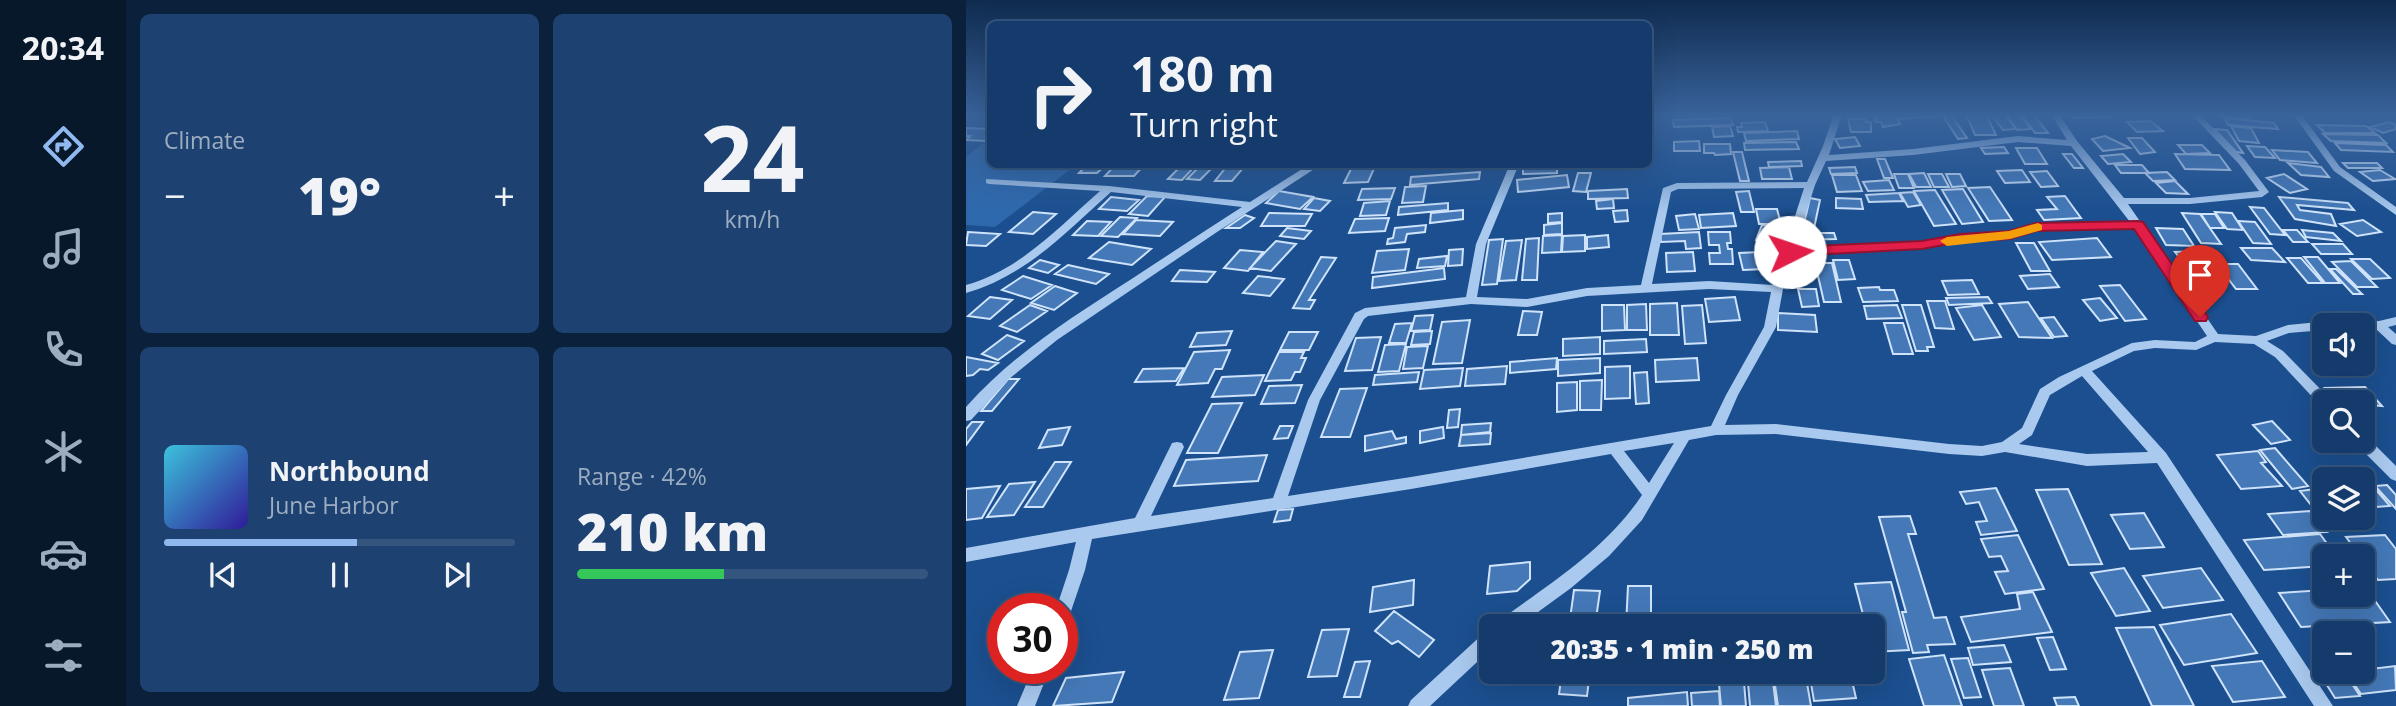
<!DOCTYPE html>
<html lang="en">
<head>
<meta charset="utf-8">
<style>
	:root { --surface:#143b6b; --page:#1d4271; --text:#f1f3f6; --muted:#9dadc1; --line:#33557e; --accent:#90b9f0 }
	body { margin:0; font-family:"Open Sans",sans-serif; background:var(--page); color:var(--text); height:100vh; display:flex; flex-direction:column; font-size:26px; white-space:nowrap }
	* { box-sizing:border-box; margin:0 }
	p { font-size:23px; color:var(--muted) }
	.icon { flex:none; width:38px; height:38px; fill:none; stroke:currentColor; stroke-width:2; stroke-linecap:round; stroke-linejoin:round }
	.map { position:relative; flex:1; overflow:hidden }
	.side { display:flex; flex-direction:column; gap:14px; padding:14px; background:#0b203b; width:840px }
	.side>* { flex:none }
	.top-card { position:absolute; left:21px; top:21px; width:665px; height:147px; border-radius:10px; box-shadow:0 7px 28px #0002,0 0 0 2px var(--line); background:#143b6b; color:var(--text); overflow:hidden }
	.fabs { position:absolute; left:1346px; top:313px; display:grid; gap:14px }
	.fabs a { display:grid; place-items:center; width:63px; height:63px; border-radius:10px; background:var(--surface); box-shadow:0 7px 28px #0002,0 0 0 2px var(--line); font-size:35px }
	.speed { position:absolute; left:21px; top:593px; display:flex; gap:14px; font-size:35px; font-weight:700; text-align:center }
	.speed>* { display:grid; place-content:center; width:91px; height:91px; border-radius:50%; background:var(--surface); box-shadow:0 7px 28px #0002,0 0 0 2px var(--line); line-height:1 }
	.speed .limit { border:10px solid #d22; background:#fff; color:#111 }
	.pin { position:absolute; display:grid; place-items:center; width:60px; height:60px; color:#fff; margin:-72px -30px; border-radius:50% 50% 50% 0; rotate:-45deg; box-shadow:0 0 7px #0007 }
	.pin .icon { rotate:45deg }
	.me { position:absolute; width:77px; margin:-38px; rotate:86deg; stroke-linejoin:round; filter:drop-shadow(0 0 5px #0008) }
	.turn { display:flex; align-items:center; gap:24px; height:147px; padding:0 28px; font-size:32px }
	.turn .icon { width:91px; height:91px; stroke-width:2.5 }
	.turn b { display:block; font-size:49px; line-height:60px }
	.big { font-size:52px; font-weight:800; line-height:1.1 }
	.side .tile { flex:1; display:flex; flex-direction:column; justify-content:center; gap:10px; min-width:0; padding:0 24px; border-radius:10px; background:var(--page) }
	.side .dial { align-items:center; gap:0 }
	.dial b { font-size:91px; line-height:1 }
	.song { display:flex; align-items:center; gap:21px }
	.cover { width:84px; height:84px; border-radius:10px; background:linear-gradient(135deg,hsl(190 70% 55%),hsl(250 70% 35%)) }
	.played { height:7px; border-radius:4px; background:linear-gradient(90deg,var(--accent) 55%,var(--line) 55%) }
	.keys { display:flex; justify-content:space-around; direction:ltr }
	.heat { display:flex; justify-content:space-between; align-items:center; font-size:38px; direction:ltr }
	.charge { height:10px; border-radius:5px; background:linear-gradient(90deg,#34c759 42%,var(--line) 0) }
	.side .tiles { flex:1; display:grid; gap:14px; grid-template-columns:repeat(2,1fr) }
	.trip { position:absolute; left:513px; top:614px; width:406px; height:70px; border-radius:10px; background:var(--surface); box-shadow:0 7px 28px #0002,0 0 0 2px var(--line); font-weight:800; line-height:70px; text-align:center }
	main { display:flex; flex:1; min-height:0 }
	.menu { display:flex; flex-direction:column; width:126px; justify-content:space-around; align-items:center; background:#08182b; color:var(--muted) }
	.menu .icon { width:49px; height:49px }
	.menu .current { color:var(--accent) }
	.menu b { font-size:32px; color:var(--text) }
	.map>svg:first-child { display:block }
	.green { fill:#2e69ad }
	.building { fill:#4478b7; stroke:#cfe3fa; stroke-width:2 }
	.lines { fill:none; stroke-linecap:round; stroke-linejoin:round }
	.minor { fill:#a9c9ee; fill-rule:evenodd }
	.route { fill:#e11d48; stroke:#92132f; stroke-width:2 }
	.slow { fill:#f59e0b }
</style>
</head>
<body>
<main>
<nav class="menu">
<b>20:34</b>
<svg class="icon current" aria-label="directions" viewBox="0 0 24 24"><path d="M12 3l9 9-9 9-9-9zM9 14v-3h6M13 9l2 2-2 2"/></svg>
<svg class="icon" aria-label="music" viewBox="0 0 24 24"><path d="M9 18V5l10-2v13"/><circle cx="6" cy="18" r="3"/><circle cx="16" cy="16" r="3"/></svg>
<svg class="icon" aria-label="phone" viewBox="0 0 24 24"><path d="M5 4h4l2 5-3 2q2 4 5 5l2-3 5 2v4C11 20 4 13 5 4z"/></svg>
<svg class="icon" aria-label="climate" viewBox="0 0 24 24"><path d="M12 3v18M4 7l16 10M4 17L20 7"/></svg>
<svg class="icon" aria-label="car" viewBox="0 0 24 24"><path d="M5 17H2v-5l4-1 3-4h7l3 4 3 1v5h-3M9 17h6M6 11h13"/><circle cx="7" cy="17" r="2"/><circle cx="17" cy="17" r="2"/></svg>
<svg class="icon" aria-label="filters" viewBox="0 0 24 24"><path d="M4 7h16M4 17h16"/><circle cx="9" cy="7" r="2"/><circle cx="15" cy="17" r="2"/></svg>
</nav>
<section class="side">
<div class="tiles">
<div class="tile"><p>Climate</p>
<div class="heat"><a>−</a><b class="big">19°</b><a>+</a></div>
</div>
<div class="tile dial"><b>24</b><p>km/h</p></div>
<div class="tile">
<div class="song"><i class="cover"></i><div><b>Northbound</b><p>June Harbor</p></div></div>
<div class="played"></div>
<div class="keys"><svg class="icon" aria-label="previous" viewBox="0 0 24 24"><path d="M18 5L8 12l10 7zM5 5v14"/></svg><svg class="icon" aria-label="pause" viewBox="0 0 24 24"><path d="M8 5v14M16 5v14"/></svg><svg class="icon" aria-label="next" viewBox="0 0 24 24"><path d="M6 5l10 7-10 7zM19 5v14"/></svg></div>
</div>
<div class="tile"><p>Range · 42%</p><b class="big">210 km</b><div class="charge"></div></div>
</div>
</section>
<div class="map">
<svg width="1430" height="706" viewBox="0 0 1430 706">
	<rect width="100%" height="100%" fill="#1b4f8f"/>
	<path class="green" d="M24,138V164L110,165L29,227L0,225V157Z"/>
	<path class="building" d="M911,114H929L934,124L917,127L915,122H910L908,118H912Z
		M928,114H975L977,116L932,119Z
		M1000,114H1020L1030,135H1009Z
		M1025,114H1038L1050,129L1037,130Z
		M1040,114H1053L1065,129L1051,130Z
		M1055,114H1067L1082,133H1069Z
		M1103,114H1142L1145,117L1107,118Z
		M1254,114H1281L1285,120L1256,117Z
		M977,116H986L1001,138L992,139Z
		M765,118L767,125L708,127L707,120Z
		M1259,118L1308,123L1312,129L1262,125Z
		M882,119H900V122H905V132H885Z
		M1184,121L1197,131L1171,132L1161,122Z
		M799,122L802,131L772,132L771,127H776L775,123Z
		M1423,122L1430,125V129L1417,133L1404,127Z
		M1351,125L1400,126L1409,133H1359Z
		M764,126L767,136L748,137L746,127Z
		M1265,126L1285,128L1293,143L1273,141Z
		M0,128L24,129V139L21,141L0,140L4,136H0Z
		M1248,129L1261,130L1277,153L1270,152Z
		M831,131L833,139L780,141L778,133Z
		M1357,134L1412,135L1420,143L1365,141Z
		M1139,136L1164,148L1137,151L1126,139Z
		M889,137L894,146L874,148L869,139Z
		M1162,138H1176L1189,152L1174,154Z
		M733,141L734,151H708V142Z
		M830,142L833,149L779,150L778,143Z
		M1369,143L1420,145L1427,152L1375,150Z
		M738,144H764L765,154L749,155L748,153H738Z
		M1212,145H1236L1244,153L1220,154Z
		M1281,146L1299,147L1309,158L1289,157Z
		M1038,147L1042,153L1019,154L1015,148Z
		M1050,148H1071L1081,164H1059Z
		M1306,150L1342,152L1351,163L1314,160Z
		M767,152H776L783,181H774Z
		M1097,154H1106L1117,168H1108Z
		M1157,154L1165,162L1142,164L1135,156Z
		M1209,154L1253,155L1264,170L1219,169Z
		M911,159H919L927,178H918Z
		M835,161L836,166L803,167L802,162Z
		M1322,163L1355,167L1363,177L1335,175Z
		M1377,163H1411L1416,168H1382Z
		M122,164H141L131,173H113Z
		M150,164H179L168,176H139Z
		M217,164H231L216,180L202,179Z
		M236,164H250L234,180L221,179Z
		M410,164L402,182L378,183L387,165Z
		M591,165V173L557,174V167Z
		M1149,165H1176L1183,173H1155Z
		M261,166L278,167L266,181H249Z
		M823,167L826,179H796L794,168Z
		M889,167L891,173L865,174L863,168Z
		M1056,170L1064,182L1039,183L1031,171Z
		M1414,170L1429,179L1407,181L1394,172Z
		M1081,171L1092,186L1075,187L1064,172Z
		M514,172L513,179L444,185L445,177Z
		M1201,172L1209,180L1187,181L1179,173Z
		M612,173H625L620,192L607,191Z
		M958,173L965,187H950L943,174Z
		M928,174H942L948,188H933Z
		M962,174H976L983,187H968Z
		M980,174H994L1000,186L986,187Z
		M1318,174L1341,189L1324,193L1301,178Z
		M601,175L603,187L552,192L551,180Z
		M866,175H890L896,191L871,192Z
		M923,180L928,190L902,191L897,182Z
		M1209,181L1222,194L1200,193L1190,183Z
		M460,186L457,202L436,203L439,187Z
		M1024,187L1046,220L1023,221L1002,188Z
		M429,188L425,199L392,200L396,189Z
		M661,189L662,198L622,199V191Z
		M997,189L1017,222L996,224L976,190Z
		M969,190L990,224L968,226L948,191Z
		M313,191L347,197L334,209L300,203Z
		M783,191L788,212H775L770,192Z
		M947,192L955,205L942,207L934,193Z
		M933,193L937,201L903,202L900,195Z
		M181,196L199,197L182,216L163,214Z
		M1099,196L1115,218L1078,220L1071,210L1091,209L1081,197Z
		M145,197L173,200L161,211L133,209Z
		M1313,197L1382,203L1388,210L1331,205L1334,210L1365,214L1370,226L1329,219Z
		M348,198L364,201L354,211L338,209Z
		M844,198L854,200L847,233H868L870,239L834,240Z
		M870,198L895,199L897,209L870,208Z
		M647,199L648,208L631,209L630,201Z
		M424,201L420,215L394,216L398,203Z
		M482,203V210L432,215L433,207Z
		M1284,207L1298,208L1319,235L1304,234Z
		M790,209H811L815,224H793Z
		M497,210V219L464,223L465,213Z
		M661,210L662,221L649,222L647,211Z
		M67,212L90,214L67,234L43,232Z
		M1249,212L1266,213L1277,230L1261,229Z
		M303,213L346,214L339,226H295Z
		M596,213V222L582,223V214Z
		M767,213L770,226L735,228L733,215Z
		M1216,213L1234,214L1255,244L1235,243Z
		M729,214L733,229L713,230L710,216Z
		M1235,214H1249L1258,228H1244Z
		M279,215L288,218L274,228H260Z
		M154,217L171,218L152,237L135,236Z
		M423,218L419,231L383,233L389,219Z
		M170,220L207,222L194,236L157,234Z
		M1397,220L1415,232L1391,236L1374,224Z
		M121,221L145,222L132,236L107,235Z
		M1272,221L1289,222L1305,244L1287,243Z
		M596,223V234L578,235V225Z
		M460,225L459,232L441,234L439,242L421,244L422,239L427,238L429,228Z
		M796,225L814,228L808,243L790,240Z
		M321,228L345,231L338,239L314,236Z
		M1190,228L1217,229L1228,246L1200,245Z
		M1317,230H1331L1342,242H1327Z
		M1336,230L1367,233L1375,241L1340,237Z
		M2,232L34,234L20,246L0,245Z
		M733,232L735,248L720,249L719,241L695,242L694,234Z
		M742,232H764L765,243H761L762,249H766L767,264H744L743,253H754L753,245H743Z
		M596,235L595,252L576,253L577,236Z
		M619,235V251L596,252L597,236Z
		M642,235L643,247L621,249V237Z
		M573,238L571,280H556L560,239Z
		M1131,238L1145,257L1086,260L1073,242Z
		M537,239L531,284L516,285L523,240Z
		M556,240L550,280L533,281L540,241Z
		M310,241L330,244L305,271L284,268Z
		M143,242L185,249L166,265L123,258Z
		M1050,243H1068L1084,271H1065Z
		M1346,244H1377L1386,254H1355Z
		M1275,248H1306L1319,262L1285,260Z
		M443,249L439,270L406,273L411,251Z
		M497,249L496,265L482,266L483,250Z
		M274,250L297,252L282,271L258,268Z
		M1235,251L1251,272H1225L1209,252Z
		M727,252L729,271L701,272L700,253Z
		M794,252L798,269L777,270L773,253Z
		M481,256L479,266L451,268L453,259Z
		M355,257L370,258L343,300H349L344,309L327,308Z
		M1338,257H1352L1374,283H1359Z
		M1321,258H1335L1357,283H1342Z
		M1385,259H1404L1424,278L1406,279Z
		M74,260L93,265L82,273L63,268Z
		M867,260H883L889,279L872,280Z
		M1385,261L1411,287H1391L1366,262Z
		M849,263H866L875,302H858Z
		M1251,264H1272L1291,289H1270Z
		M102,265L143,274L130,284L89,274Z
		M478,268L479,279L406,288L407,277Z
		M1364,269H1370L1396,294H1387Z
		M214,270L249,272L241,282L206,281Z
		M1084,274L1093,287L1062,289L1054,276Z
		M57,276L86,285L65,299L36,290Z
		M292,276L318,279L304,296L277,293Z
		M1006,280L1013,294L982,295L976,281Z
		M1154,285L1180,319L1159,321L1134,286Z
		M89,286L111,293L88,310L65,303Z
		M913,287L914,290H928L932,301L897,302L892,288Z
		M832,289H850L853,306L836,307Z
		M24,297L46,300L24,319L2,316Z
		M769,297L774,320L743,322L739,299Z
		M1022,297L1026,303L983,305L980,298Z
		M1134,298L1151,318L1134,321L1117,300Z
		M961,301H979L988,329L969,328Z
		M1062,302L1086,338L1053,337L1033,304Z
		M711,303L713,335H684V304Z
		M680,304L681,330H661V305Z
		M64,305L81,311L51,332L34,326Z
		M636,305H658L659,330L636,331Z
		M736,305L740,343L719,344L716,306Z
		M931,305L936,318L901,319L898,306Z
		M936,305H955L968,347H961L962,351H950Z
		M1016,305L1035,337L1008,340L990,308Z
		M557,311L576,312L571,335H552Z
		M812,313L849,315L851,332L812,330Z
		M467,315L464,330L445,331L449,316Z
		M1088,317L1101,336L1088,337L1075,318Z
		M504,320L496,363L467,364L476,322Z
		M446,323L440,343H423L429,324Z
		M918,323H937L947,354H927Z
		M266,331L260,345L224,347L231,333Z
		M466,331L464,344L445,345L448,332Z
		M323,332H352L343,350H314Z
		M41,335L58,341L32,360L16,354Z
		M415,337L406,370L379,371L390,338Z
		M634,337V354L597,356V339Z
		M680,339L681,352L638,354V341Z
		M440,344L433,371L412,372L419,345Z
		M462,346L457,368L437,369L441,347Z
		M264,350L256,369H249L242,383L211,385L228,352Z
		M313,352H338L335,358H340L334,372H329L325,380L299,381Z
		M0,357L32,363L22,370L14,369L7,375L0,376Z
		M591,358L590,369L544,373V362Z
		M634,358V373L592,376V360Z
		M731,358L733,380L690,382L689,360Z
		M541,366L539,384L499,386L501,369Z
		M664,366V398L639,399V367Z
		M218,368L210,381L169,382L177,369Z
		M497,368L494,386L454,389L458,370Z
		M453,372L451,382L407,385L409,375Z
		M681,372L683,403L670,404L668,373Z
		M298,375L289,395L246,397L256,377Z
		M42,379H53L26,411H15Z
		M636,380L635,410H614V381Z
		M611,382V410L591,412V383Z
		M336,385L329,403L295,404L303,386Z
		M1399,387L1416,406L1371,402L1359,388Z
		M401,388L384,437H355L374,389Z
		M276,403L252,453H221L246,404Z
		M494,409L492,427L481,428L483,410Z
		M1306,421L1324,440L1305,444L1287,425Z
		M6,422H17L0,445V429Z
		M525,423L524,432L495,435L496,425Z
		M314,426H327L322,438L308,439Z
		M104,427L96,445L73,448L82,430Z
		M477,427L478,438L454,443V431Z
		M426,431L430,439L440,437V443L399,451V436Z
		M525,433L524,444L493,446L495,435Z
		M1309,448L1342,486L1326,489L1294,450Z
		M1292,451L1300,462L1295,463L1316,486L1275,489L1251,455Z
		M301,455L292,481L208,486L220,460Z
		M89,462H105L77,507H59Z
		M69,482L48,515L21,517L43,484Z
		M1396,484H1405L1424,506L1396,508Z
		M1421,485L1430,495V509L1409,486Z
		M34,486L16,518L0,520V489Z
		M1030,488L1051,531L1015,535L1010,522L1021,521L1013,502L1000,504L994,492Z
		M1358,488V518H1388L1394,526L1364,529L1334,491Z
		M1102,489L1136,564L1103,565L1070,490Z
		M327,509L324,520L308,522L312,510Z
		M1344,511L1361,532L1317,535L1302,514Z
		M1178,513L1198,547L1164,549L1145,515Z
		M944,516L950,534H942L968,618L980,617L989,644L961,645L963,652L947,653L936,612H940L913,517Z
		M1354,534L1370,556H1358V566L1298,570L1278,540Z
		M1052,535L1078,589L1039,594L1029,572L1042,571L1035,556L1023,557L1015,539Z
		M1419,535L1430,549V579L1412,580L1380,537Z
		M564,562V579L551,591L521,594L524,566Z
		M1158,568L1184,611L1150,616L1125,573Z
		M1235,568L1257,600L1197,608L1177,576Z
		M448,580L447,605L404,612L407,587Z
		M925,582L943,650L906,652V626H900L889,584Z
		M662,586H685V626H660Z
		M1396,588H1400L1424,622L1335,627L1313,593L1358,590V595H1396Z
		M608,590L634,591L629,626H603Z
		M1067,592L1086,632L1005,642L995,617L1054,609L1051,594Z
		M428,611L468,640L453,657L432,641L426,644L409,631Z
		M690,613H719V626H690Z
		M1265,614L1291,653L1218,665L1194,625Z
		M1188,627L1228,706H1186L1150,628Z
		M383,629L371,676L342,677L356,630Z
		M1087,637L1100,669L1084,670L1071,638Z
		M1038,645L1045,662L1007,665L1002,648Z
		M307,650L293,698L258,700L274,652Z
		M978,655L996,706H958L943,659Z
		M1002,658L1015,697L998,698L985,659Z
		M404,661L394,697H378L389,662Z
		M1296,661L1319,697L1267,702L1246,666Z
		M1429,666L1430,690L1395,694L1380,672Z
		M1044,668L1058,706H1028L1016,670Z
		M158,672L146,702L87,706L100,678Z
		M596,672H624L621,696L593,694Z
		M843,672H884L890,698L848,701Z
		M1370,673L1378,685L1386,684L1394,696L1369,698L1354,674Z
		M778,682L780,706H755L753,684Z
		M807,682L810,706H784L782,683Z
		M841,683L845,706H812L809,685Z
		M753,691L754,706H726L725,693Z
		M721,692L722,706H662V698Z
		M1109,697L1113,706H1091L1088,698Z"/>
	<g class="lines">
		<path class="minor" d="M868,114H876L863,155L947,149L1052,136L1101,140L1085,114H1093L1111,141L1158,198H1224L1293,191L1273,164L1225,114H1233L1279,160L1303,192L1296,197L1224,204H1162L1252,334L1290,336L1322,325L1363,321H1413L1430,317V325L1422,327L1430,334V345L1426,344L1410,329H1396V326H1358V330L1323,333L1301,341L1317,351L1364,399L1365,402H1358V407L1354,405L1309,357L1288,344L1249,342L1230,350L1189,348L1168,351L1126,371L1200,453L1367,706H1348L1191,463L1121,466L1039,452L1016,456L983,454L810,434L750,435L723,440L676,520L643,556L605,588L553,626H532L534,620C585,583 640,549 676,495L645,454L445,489L126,539L119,570L104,614L102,619L96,622V609H90L103,570L110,542L0,562V548L169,518L206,443L211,442L216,443L218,447L185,516L307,498L342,400L389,313L399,308L500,297L510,244L544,164H553L520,244L511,297L561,299L621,288L675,285L697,188L711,183L841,182L857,146ZM1052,142L1105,146L1164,222L1070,224L1043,232L994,235L956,242L829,248L849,185L860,161L947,155ZM838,188L807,285L743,281L686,284L705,192L712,189ZM1168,228L1241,336L1229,342L1189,340L1166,343L1093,377L1074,389L1056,428L1036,442L1016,446L983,444L810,424L759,425L772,395L810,327L817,289L827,255L956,248L994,241L1044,238L1071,230ZM743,289L805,292L798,327L760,395L745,426L445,477L322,496L354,400L398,319L402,316L505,304L561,307L621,296ZM1116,376L1182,452L1121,454L1053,444L1066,435L1084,395ZM708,443L683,483L658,451Z
			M1327,114H1335L1374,167L1430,207V215L1368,171Z
			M344,164H356L251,232L91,340L43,379L5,420L0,421V407C46,355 106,317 164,280C201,256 238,231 276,207L145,192C100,232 60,276 0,293V285C54,270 93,227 134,191L23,184L20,183V179L143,186L284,202Z
			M1396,436L1401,437L1430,466V481L1425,479L1391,445L1389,441H1396Z
			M525,630V649L464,706H442L445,700L519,632Z
			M67,668H84L69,706H51Z"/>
	</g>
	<linearGradient id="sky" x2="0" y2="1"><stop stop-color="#0f2b4f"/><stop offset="0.54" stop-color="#39639b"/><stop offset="1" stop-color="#39639b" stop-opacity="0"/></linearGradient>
	<rect width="1430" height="213" fill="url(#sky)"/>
	<path class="route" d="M1172,221L1177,222L1240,314L1242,317L1240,321H1229L1168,229L1070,231L1044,239L994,242L956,249L824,256L817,252L824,247L956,241L994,234L1043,231L1070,223Z"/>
	<path class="slow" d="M1072,223L1076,225V230L1044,239L981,246L974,241L981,237L1043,231Z"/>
</svg>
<div class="fabs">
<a><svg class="icon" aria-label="sound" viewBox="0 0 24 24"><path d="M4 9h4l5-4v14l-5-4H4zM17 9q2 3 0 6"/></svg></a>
<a><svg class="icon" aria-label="search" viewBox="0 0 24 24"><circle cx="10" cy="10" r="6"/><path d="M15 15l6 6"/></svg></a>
<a><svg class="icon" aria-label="layers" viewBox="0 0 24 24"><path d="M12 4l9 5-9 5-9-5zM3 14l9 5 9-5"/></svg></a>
<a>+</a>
<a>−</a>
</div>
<div class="speed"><div class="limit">30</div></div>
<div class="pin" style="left:1234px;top:317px;background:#d93025"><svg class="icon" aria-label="arrive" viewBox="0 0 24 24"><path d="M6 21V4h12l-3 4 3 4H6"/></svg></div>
<svg class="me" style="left:824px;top:252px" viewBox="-20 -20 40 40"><circle r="19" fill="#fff"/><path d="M0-13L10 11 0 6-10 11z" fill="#e11d48"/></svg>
<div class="trip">20:35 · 1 min · 250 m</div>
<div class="top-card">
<div class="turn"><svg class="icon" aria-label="right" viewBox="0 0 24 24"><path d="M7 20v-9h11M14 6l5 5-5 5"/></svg><div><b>180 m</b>Turn right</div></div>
</div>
</div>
</main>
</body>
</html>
